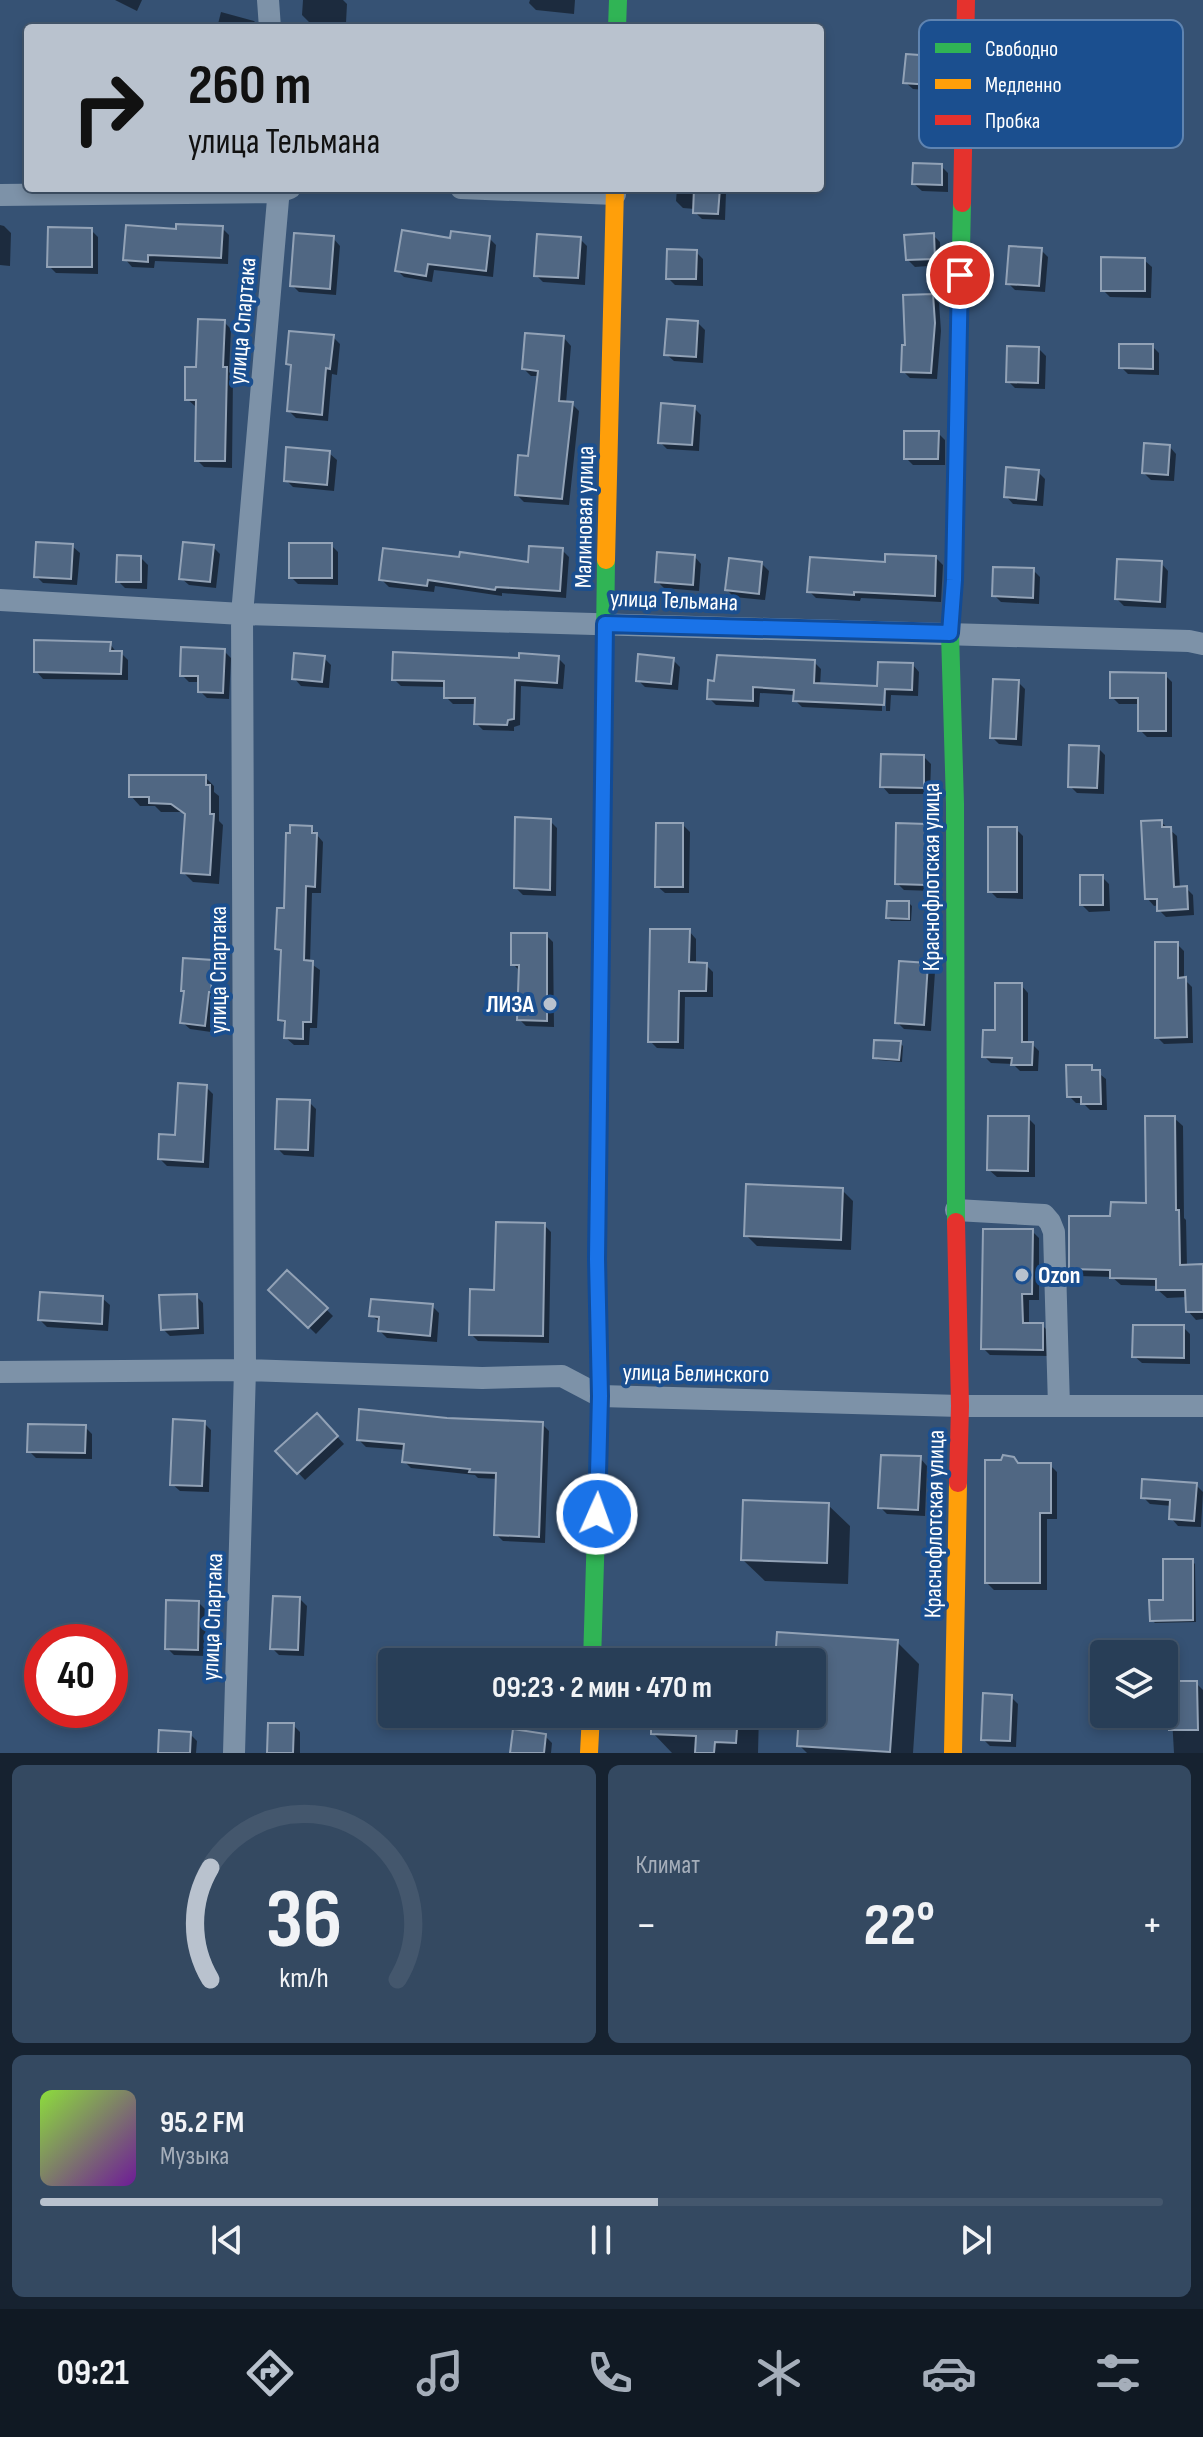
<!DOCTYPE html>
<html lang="ru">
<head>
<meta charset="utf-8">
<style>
	:root { --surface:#283e57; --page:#344961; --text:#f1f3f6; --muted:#a5aeba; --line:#44576d; --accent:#b9c2ce }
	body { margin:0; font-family:"Sofia Sans Condensed",sans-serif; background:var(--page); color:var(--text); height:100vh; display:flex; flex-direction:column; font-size:30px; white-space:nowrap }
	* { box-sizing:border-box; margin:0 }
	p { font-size:26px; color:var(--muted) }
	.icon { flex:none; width:44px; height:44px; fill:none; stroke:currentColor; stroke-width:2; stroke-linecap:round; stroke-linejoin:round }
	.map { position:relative; height:1753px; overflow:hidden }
	.sheet { display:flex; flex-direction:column; gap:12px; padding:12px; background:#162230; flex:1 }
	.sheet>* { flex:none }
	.top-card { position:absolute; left:24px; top:24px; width:800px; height:168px; border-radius:8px; box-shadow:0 4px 12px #0003,0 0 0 2px var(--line); background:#b9c2ce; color:#111; overflow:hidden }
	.controls { position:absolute; left:1090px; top:1640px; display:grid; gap:16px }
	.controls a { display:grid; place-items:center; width:88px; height:88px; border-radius:8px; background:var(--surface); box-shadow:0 4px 12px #0003,0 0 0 2px var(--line); font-size:40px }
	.speed { position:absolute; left:24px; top:1624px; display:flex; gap:16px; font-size:40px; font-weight:700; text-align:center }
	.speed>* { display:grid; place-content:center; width:104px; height:104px; border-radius:50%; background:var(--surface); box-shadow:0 4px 12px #0003,0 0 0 2px var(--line); line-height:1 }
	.speed .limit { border:12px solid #d22; background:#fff; color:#111 }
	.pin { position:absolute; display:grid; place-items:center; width:68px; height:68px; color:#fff; margin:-34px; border:4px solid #fff; border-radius:50%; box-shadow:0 2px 8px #0007 }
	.me { position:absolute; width:88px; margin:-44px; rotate:2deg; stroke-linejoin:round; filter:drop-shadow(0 0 6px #0008) }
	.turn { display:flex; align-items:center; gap:28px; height:168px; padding:0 32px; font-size:36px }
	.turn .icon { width:104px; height:104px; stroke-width:2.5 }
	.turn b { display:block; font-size:56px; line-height:68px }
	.big { font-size:60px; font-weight:700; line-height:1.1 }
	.sheet .tile { flex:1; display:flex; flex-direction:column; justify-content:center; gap:12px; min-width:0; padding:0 28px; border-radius:12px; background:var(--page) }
	.sheet .dial { align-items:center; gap:0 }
	.dial svg { height:208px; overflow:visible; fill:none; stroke:var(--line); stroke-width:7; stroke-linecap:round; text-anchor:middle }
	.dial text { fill:var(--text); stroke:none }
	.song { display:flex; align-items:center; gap:24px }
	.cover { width:96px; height:96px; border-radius:12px; background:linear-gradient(135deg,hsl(90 70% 55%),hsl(280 70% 35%)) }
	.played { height:8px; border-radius:4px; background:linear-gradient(90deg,var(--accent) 55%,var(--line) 55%) }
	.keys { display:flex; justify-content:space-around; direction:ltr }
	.heat { display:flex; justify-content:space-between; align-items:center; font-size:44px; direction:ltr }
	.sheet .tiles { flex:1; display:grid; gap:12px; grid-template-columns:1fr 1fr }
	.tile:last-child { grid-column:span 2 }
	.trip { position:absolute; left:378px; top:1648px; width:448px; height:80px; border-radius:8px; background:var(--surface); box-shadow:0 4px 12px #0003,0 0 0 2px var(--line); font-weight:700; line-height:80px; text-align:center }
	.tab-bar { display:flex; height:128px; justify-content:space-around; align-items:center; background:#101923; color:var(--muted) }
	.tab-bar .icon { width:56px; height:56px }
	.tab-bar .current { color:var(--accent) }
	.tab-bar b { font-size:36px; color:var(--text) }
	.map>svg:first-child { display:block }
	.shadow { fill:#0007 }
	.building { fill:#506783; stroke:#92a2b6; stroke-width:2 }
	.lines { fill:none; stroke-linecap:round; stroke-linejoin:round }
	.street { stroke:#7d92a8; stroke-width:22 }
	.fast { stroke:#30b455; stroke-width:18 }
	.slow { stroke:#ff9f0a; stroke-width:18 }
	.jam { stroke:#e5322d; stroke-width:18 }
	.route-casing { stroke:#114b97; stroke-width:20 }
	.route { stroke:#1a73e8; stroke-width:14 }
	.poi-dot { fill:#b9c2ce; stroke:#1b4f8f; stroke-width:3 }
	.labels { text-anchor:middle; stroke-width:8; stroke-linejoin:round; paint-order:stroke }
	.street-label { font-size:24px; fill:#fff; stroke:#1b4f8f }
	.poi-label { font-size:24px; font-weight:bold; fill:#fff; stroke:#1b4f8f; text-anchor:end }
	.key { fill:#1b4f8f; stroke:#5f84b1; stroke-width:2 }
	.key-label { font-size:22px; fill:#fff }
</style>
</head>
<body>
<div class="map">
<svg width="1203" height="1753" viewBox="0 0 1203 1753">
	<rect width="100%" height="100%" fill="#365274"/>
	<path class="shadow" d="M115,0H142L137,11Z
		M303,0H343L347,4L346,23L309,22L302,15Z
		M530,0H575L574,14L536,10L529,3Z
		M221,12L254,21L261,28H217Z
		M932,58L939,65L938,91L913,89L905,82Z
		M941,166L948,173V192L922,191L914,184Z
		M677,188H722L726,193L725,220L702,219L695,212V209L683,208L676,201Z
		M0,225L4,226L11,233L10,266L0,265Z
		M222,228L229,235L228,264L155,261L154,268L132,267L125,259L178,231Z
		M91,230L98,237V274L56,273L49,266Z
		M933,235L940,242L941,265L915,267L908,260Z
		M333,238L340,246L336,295L299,292L292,285Z
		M489,238L496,245L493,277L434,270L432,282L404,277L397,270L452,241Z
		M580,239L587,246L585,285L543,282L536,275Z
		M1041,250L1048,257L1045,292L1015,290L1008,283Z
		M696,252L703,259V286L675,285L668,278Z
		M1144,260L1152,267L1151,298L1110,297L1103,290Z
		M932,296L939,303L941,331L937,379L910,378L903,371L907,347Z
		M224,322L231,329L229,372L233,376L232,468L204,467L197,460L198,406H195L187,399L197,369Z
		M698,323L705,330L703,363L674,361L666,354Z
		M333,337L340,344L337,375L332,374L328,421L296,418L289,411L293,369L288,364Z
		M564,338L571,346L566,403L572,404L579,411L569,505L524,502L517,495L530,458L539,376H531L524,369Z
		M1152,346L1159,353V375L1128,374L1121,367Z
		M1039,349L1046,356L1045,389L1015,388L1008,381Z
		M694,408L701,415L699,451L667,449L660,442Z
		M938,433L945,440V465H913L906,458Z
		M1169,446L1176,454L1174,481L1151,480L1144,473Z
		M329,453L337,460L334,491L293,487L286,480Z
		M1038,472L1045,479L1043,506L1013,504L1006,496Z
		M331,545L338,552V585L298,584L291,577Z
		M72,546L80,553L77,585L43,583L36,576Z
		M213,547L220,554L216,588L189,585L181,578Z
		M562,550L569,557L566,598L502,593V596L435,586L434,592L389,587L382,580L530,564Z
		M694,556L701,564L699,591L664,588L657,581Z
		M141,558L148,565L147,589L125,588L118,581Z
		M936,558L943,565L941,602L861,598L860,601L816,598L809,591L887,564Z
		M1161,563L1168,571L1166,608L1124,606L1117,599Z
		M762,564L769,571L765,600L734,597L727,590Z
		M1033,570L1040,577L1039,604L1001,602L994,595Z
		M110,644L117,653H121L128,660V680L43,679L36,671Z
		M224,651L231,658L229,699L207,698L200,691V682H189L182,675Z
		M324,658L331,665L329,688L301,686L294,678Z
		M558,658L565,665L563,689L521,686L520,725L514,727V731L483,730L476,723L477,704H453L446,697V687L401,686L394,679L521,660Z
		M673,660L680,667L678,690L645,687L638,680Z
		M814,662L821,669L820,686L879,688L913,665L919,672L918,696L891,695L890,711H886V692H882V711L802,707L795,700L796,695L760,693L759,707L716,705L709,698Z
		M1165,675L1172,682V737H1147L1140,730V704H1119L1112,697Z
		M1018,682L1025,689L1022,746L999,744L992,737Z
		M1098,748L1105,755L1104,794L1077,793L1070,786Z
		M924,757L931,764L930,794H889L882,786Z
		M205,777L214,786V792L219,796V821L223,825L219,884L193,882L183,872L187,816L182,812H161L155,806H140L131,796Z
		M550,821L557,828L556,896L523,895L516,888Z
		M1161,822L1177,836L1180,889L1186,888L1193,895L1194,915L1166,917L1159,910V905L1154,906L1147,898Z
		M683,825L690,832L689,893H665L657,886Z
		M927,826L934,833L933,891L904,890L897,883Z
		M311,828L323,842L321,893H312L310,963L320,970L317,1028H310L309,1045H294L286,1038L287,1026L280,1019L283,954L277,949L286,910Z
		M1016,829L1023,836V899L997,898L990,891Z
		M1102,877L1109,884L1110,911L1089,912L1082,905Z
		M909,903L912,906L911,921H891L888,918Z
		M689,931L696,939V964L706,965L713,972V997H685L684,1049L657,1048L650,1041Z
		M546,935L553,942L554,1027L526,1026L519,1019L520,971L513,964Z
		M1177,944L1184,951V979L1192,987L1193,1043L1164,1044L1157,1037Z
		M212,962L219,969L217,998H215L211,1032L190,1029L182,1022L186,992Z
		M928,965L935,972L931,1031L904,1029L897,1022Z
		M1021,985L1028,993V1044H1032L1039,1051L1038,1071H1020L1013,1064L991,1063L984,1056Z
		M900,1043L903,1046L902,1062L878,1060L875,1057Z
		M1091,1067L1106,1079L1107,1110H1090L1083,1103H1076L1069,1096Z
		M206,1087L213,1094L209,1168L167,1166L160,1159L177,1137Z
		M309,1102L316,1109L314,1157L284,1155L277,1148Z
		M1028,1118L1035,1125V1177H997L989,1170Z
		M1174,1118L1183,1126L1184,1218L1186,1220L1187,1267L1203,1266V1319L1196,1320L1188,1311L1187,1297L1167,1298L1158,1290V1286L1121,1285L1112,1277L1079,1276L1071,1268L1112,1218L1148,1205Z
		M842,1190L853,1201L851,1250L757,1246L746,1235Z
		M544,1225L551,1232L549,1343L478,1341L471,1334L496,1292Z
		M1032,1231L1039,1238V1300H1029V1325H1042L1049,1332L1050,1356L990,1355L983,1348Z
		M288,1272L333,1316L316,1334L271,1290Z
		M196,1296L203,1303L204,1334L170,1336L163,1329Z
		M102,1298L110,1305L108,1331L47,1327L40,1320Z
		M432,1306L439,1313L437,1342L387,1338L380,1331L381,1323L371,1315Z
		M1183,1327L1190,1334V1364L1142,1363L1134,1356Z
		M317,1415L344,1444L305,1480L278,1451Z
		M447,1420L542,1424L549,1431L545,1543L503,1541L496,1534L498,1479L478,1478L475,1475L411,1468L404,1461L405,1450L366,1447L359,1440Z
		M204,1423L211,1430L209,1492L180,1491L172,1484Z
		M85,1427L92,1434V1459L36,1458L29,1451Z
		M920,1458L927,1466L925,1516L887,1514L880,1507Z
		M1019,1465H1050L1057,1472V1519H1047V1590H994L987,1583Z
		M1196,1485L1203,1492L1201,1527L1178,1526L1171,1518L1172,1506L1150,1504L1143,1497Z
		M828,1505L850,1526L848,1584L765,1581L743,1560Z
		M1192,1561L1195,1564L1196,1622L1155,1623L1152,1620Z
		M300,1599L307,1606L304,1656L279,1655L272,1648Z
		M199,1603L206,1610L205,1656L174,1655L167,1648Z
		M897,1642L919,1664L913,1753H807L799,1745L801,1714H812V1662H777Z
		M1170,1683H1196L1203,1690V1753H1174Z
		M1011,1697L1018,1704L1016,1747L990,1746L983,1739Z
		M653,1714H759L758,1753H672L653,1733Z
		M293,1725L300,1732V1753H269Z
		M190,1734L197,1741L196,1753H160Z
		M545,1736L552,1743L551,1753H512Z"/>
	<path class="building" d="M906,54L933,56L931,85L903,83Z
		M913,163L942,164V185L912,184Z
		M694,188H720L718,214L693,213Z
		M176,224L223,226L221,258L148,255V262L123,260L126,225L176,229Z
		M48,227L92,228V267H47Z
		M402,230L450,238L451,231L490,236L486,271L428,264L426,276L395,271Z
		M294,233L334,236L330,289L290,286Z
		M934,233L935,259L906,260L904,235Z
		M537,234L581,237L578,278L534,276Z
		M1009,246L1042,248L1039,286L1006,284Z
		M667,249L697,250L696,279H666Z
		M1101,257L1145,258V291H1101Z
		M933,294L935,323L931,373L901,372L902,345H905L903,295Z
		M198,319L225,320L223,367H227L225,461H195L196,400H185V367H196Z
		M667,319L698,321L696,357L664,355Z
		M289,331L334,335L330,369L326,368L322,415L287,411L291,365L286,364Z
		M525,333L564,336L559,401L573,402L562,499L515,495L518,455L528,456L538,371L522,369Z
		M1119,344H1153V369L1119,368Z
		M1007,346L1039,347L1038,383L1006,382Z
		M661,403L695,406L692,445L658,443Z
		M904,431H939L938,459H904Z
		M1144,443L1170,445L1168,475L1142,473Z
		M286,447L330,451L327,485L284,481Z
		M1006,467L1039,470L1036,500L1004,497Z
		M36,542L73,544L71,579L34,577Z
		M183,542L214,545L210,582L179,579Z
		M289,543H332V578H289Z
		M529,546L563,548L560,591L496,587L495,590L428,580L427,586L379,580L383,548L459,557L460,552L528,562Z
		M657,552L695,555L693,585L655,582Z
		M885,554L936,556L935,596L854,592V595L807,592L810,557L885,562Z
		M117,555L141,556V582H116Z
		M729,558L762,562L759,594L725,590Z
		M1117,559L1162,561L1160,602L1115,599Z
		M993,567L1034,568L1033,598L992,596Z
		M34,640L111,642L110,651H122L121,674L34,672Z
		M181,647L225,649L223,693L198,692V676H180Z
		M393,652L519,658V653L559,656L557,683L515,680L514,719L508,720L507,725L474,724L475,698H444V681L392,680Z
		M294,653L325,656L322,682L292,679Z
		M638,654L674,658L671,684L636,681Z
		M717,655L815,660L814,683L877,686L878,662L913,663L912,690L885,689L884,705L793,701L794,690L753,687V701L707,699L708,680L714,681Z
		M1110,672L1166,673V731H1138V698H1110Z
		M993,679L1019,680L1016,739L990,738Z
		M1069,745L1099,746L1097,788L1068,787Z
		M881,754L924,755V788L880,787Z
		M129,775H206V785H210V814H214L210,875L181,873L185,814L171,804L149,803V797H129Z
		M515,817L551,819L550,890L514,888Z
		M1162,820V827H1171L1174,887L1187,886L1188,909L1157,911V899H1145L1141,821Z
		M656,823H683V887H655Z
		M896,823L927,824L926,885L895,884Z
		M290,825L312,826V833H317L315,887L306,886L304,960L313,961L311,1022H303V1039L284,1038L285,1021L278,1020L281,950L275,949L277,908H284L286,833H290Z
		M988,827H1017V892H988Z
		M1080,875H1103V905H1080Z
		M887,901H909V919L886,918Z
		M650,929H690L689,962L707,963L706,991H679L678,1042H648Z
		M511,933H547V1021L517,1020L519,965H511Z
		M1155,942H1178V978L1186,977L1187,1037L1155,1038Z
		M183,958L213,960L211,992H209L205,1026L180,1023L184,991H181Z
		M899,961L928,963L924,1025L895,1023Z
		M995,983H1022V1042H1033L1032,1065H1011L1012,1058L982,1057L983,1030H995Z
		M874,1040L901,1041L899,1060L873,1058Z
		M1066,1065H1092V1070H1100L1101,1104H1081V1097H1067Z
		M178,1083L207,1085L203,1162L158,1159L159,1134L175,1135Z
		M277,1099L310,1100L308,1150L275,1149Z
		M988,1116H1029L1028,1171L987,1170Z
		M1145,1116H1175L1176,1210H1179L1180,1265L1203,1264V1312H1186L1185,1290H1156V1279L1110,1278V1270L1069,1269V1216H1110L1111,1202L1146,1203Z
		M746,1184L843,1188L841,1240L744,1236Z
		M496,1222L545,1223L543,1336L469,1335L470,1289L494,1290Z
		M983,1229H1033L1032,1294H1022L1023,1323H1043V1350L981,1349Z
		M287,1270L328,1308L308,1328L268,1290Z
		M40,1292L103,1296L102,1324L38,1320Z
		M197,1294L198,1328L161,1330L159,1295Z
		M371,1299L433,1304L430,1336L378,1331L379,1317L369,1316Z
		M1133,1325H1184V1358L1132,1357Z
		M359,1409L447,1418L543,1422L539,1537L494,1535L496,1473L469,1472L470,1469L402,1462L404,1444L357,1440Z
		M317,1413L338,1436L297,1474L275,1451Z
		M173,1419L205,1421L202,1486L170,1485Z
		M28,1424L86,1425L85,1453L27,1452Z
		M881,1455L921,1456L918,1510L878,1508Z
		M1003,1455L1014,1457L1018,1463H1051V1513H1040V1583H985V1460H1001Z
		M1142,1479L1197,1483L1194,1521L1169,1519L1170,1500L1141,1498Z
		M743,1500L829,1503L827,1563L741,1560Z
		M1163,1559H1193V1620L1150,1621L1149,1600H1163Z
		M273,1596L300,1597L298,1650L270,1649Z
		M166,1600L199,1601L198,1650L165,1649Z
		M777,1632L898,1640L890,1752L797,1746L799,1714H812V1662H775Z
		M1168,1681H1197L1198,1730H1169Z
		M983,1693L1012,1695L1010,1741L981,1740Z
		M651,1714H738L736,1743L715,1742L714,1753H695L696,1736L651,1734Z
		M268,1723H294L293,1753H267Z
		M513,1729L546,1734L544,1753H510Z
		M159,1730L191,1732L190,1753H158Z"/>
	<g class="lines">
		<path class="street" d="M268,0L270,28
			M461,188L615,194
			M0,195L279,192L290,188
			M0,600L242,614L1189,641L1203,644
			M956,1210L1044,1215L1050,1222L1054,1232L1059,1406
			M0,1372L245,1370L482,1378L562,1376L600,1396L960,1406H1203
			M234,1753L245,1370L242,614L279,188"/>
		<path class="fast" d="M617,28L618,0
			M956,1222L955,804L950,633L954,580L962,203
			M592,1662L600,1396L597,1259L606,560"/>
		<path class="slow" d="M606,560L615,188
			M589,1753L591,1714
			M953,1753L958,1483"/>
		<path class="jam" d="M962,203L966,0
			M956,1222L960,1406L958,1483"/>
	</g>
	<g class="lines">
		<defs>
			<path id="route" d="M597,1514L600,1396L597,1259L605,624L950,633L954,580L960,275"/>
		</defs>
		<use href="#route" class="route-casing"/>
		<use href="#route" class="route"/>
	</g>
	<g class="poi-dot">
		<circle cx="550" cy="1004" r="8"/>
		<circle cx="1022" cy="1275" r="8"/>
	</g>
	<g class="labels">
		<g class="street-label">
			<text transform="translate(242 321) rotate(-85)" y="8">улица Спартака</text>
			<text transform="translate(584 517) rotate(-89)" y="8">Малиновая улица</text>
			<text transform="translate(674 600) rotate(2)" y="8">улица Тельмана</text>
			<text transform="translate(931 877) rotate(-90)" y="8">Краснофлотская улица</text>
			<text transform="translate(218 970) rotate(-90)" y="8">улица Спартака</text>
			<text transform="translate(696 1373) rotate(1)" y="8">улица Белинского</text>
			<text transform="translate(934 1524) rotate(-89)" y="8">Краснофлотская улица</text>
			<text transform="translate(212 1617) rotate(-88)" y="8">улица Спартака</text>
		</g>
		<g class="poi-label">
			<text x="534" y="1012">ЛИЗА</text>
			<text x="1038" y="1283" text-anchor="start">Ozon</text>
		</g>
	</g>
	<rect x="919" y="20" width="264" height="128" rx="12" class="key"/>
	<rect x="935" y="43" width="36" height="10" fill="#30b455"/>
	<rect x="935" y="79" width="36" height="10" fill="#ff9f0a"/>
	<rect x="935" y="115" width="36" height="10" fill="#e5322d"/>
	<g class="key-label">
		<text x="985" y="56">Свободно</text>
		<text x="985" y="92">Медленно</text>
		<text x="985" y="128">Пробка</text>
	</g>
</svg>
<div class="controls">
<a><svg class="icon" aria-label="layers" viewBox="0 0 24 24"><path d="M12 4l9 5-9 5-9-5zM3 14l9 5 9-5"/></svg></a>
</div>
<div class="speed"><div class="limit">40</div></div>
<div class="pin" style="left:960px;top:275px;background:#d93025"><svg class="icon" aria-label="arrive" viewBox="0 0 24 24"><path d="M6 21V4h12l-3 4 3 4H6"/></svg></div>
<svg class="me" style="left:597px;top:1514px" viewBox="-20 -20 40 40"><circle r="17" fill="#1a73e8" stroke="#fff" stroke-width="3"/><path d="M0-11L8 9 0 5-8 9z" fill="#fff"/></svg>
<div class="trip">09:23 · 2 мин · 470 m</div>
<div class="top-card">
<div class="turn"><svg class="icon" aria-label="right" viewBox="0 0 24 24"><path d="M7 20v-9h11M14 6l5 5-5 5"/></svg><div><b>260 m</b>улица Тельмана</div></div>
</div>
</div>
<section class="sheet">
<div class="tiles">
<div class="tile dial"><svg viewBox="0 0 100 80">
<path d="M14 69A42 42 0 1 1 86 69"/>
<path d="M14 69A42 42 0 0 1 14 26" stroke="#b9c2ce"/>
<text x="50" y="56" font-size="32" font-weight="700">36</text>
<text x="50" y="72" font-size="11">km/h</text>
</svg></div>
<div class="tile"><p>Климат</p>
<div class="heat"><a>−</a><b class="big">22°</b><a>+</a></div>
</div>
<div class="tile">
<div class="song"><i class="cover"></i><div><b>95.2 FM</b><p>Музыка</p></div></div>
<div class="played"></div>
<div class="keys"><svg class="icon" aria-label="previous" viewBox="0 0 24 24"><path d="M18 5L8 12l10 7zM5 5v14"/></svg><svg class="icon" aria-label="pause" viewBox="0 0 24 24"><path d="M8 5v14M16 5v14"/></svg><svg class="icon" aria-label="next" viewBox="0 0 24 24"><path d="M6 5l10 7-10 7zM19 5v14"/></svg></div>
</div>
</div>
</section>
<nav class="tab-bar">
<b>09:21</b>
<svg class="icon current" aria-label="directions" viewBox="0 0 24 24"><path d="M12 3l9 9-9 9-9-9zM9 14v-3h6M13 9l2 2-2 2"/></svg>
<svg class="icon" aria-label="music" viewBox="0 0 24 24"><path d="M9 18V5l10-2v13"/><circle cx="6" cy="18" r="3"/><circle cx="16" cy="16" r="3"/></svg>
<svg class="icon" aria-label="phone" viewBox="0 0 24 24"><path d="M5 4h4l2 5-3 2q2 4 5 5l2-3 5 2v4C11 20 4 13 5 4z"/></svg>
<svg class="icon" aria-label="climate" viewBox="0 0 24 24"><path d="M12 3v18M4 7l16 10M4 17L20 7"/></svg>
<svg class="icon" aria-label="car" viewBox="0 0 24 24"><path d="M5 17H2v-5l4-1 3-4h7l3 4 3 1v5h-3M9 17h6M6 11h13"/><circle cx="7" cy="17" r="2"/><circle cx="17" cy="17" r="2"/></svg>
<svg class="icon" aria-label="filters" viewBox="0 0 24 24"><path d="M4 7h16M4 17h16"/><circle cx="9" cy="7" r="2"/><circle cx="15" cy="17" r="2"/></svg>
</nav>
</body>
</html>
